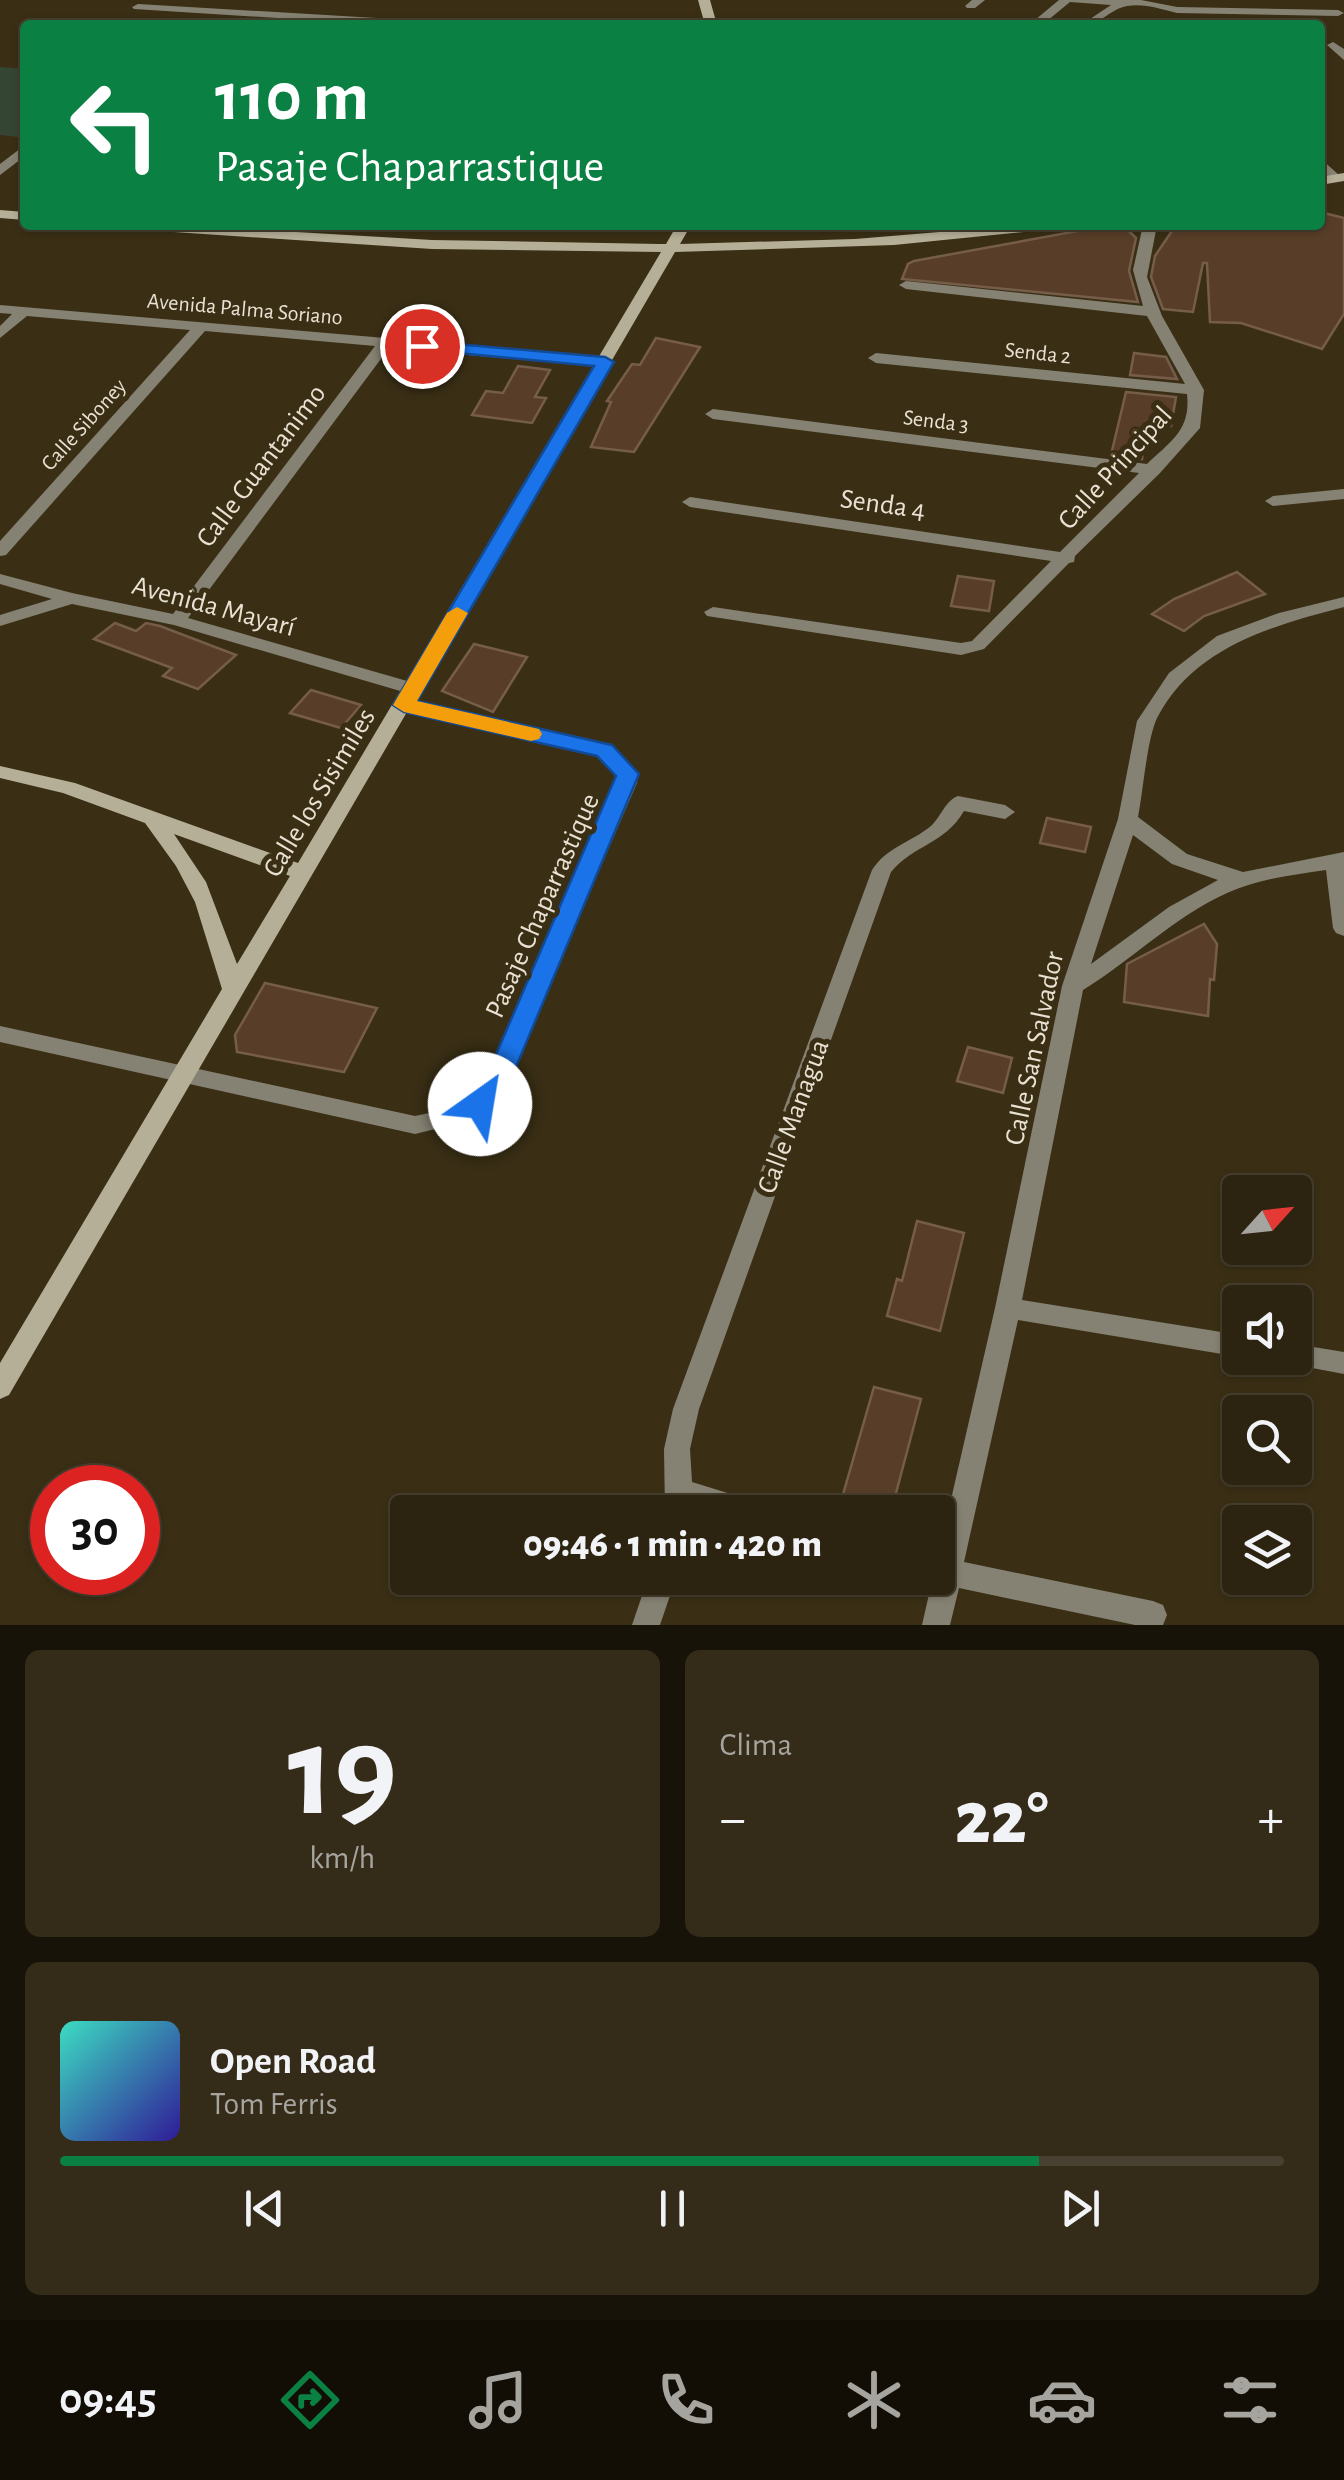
<!DOCTYPE html>
<html lang="es">
<head>
<meta charset="utf-8">
<style>
	:root { --surface:#2c2310; --page:#342b19; --text:#f1f3f6; --muted:#a6a49f; --line:#484030; --accent:#0b8043 }
	body { margin:0; font-family:"Alegreya Sans",sans-serif; background:var(--page); color:var(--text); height:100vh; display:flex; flex-direction:column; font-size:38px; white-space:nowrap }
	* { box-sizing:border-box; margin:0 }
	p { font-size:32px; color:var(--muted) }
	.icon { flex:none; width:55px; height:55px; fill:none; stroke:currentColor; stroke-width:2; stroke-linecap:round; stroke-linejoin:round }
	.map { position:relative; height:1625px; overflow:hidden }
	.details { display:flex; flex-direction:column; gap:25px; padding:25px; background:#181309; flex:1 }
	.details>* { flex:none }
	.banner { position:absolute; left:20px; top:20px; width:1305px; height:210px; border-radius:10px; box-shadow:0 2px 8px #0004,0 0 0 2px var(--line); background:#0b8043; color:#fff; overflow:hidden }
	.needle { width:65px; rotate:63deg }
	.controls { position:absolute; left:1222px; top:1175px; display:grid; gap:20px }
	.controls a { display:grid; place-items:center; width:90px; height:90px; border-radius:10px; background:var(--surface); box-shadow:0 2px 8px #0004,0 0 0 2px var(--line); font-size:50px }
	.speed { position:absolute; left:30px; top:1465px; display:flex; gap:20px; font-size:50px; font-weight:700; text-align:center }
	.speed>* { display:grid; place-content:center; width:130px; height:130px; border-radius:50%; background:var(--surface); box-shadow:0 2px 8px #0004,0 0 0 2px var(--line); line-height:1 }
	.speed .limit { border:15px solid #d22; background:#fff; color:#111 }
	.pin { position:absolute; display:grid; place-items:center; width:85px; height:85px; color:#fff; margin:-42px; border:5px solid #fff; border-radius:50%; box-shadow:0 2px 10px #0007 }
	.me { position:absolute; width:110px; margin:-55px; rotate:32deg; stroke-linejoin:round; filter:drop-shadow(0 0 8px #0008) }
	.turn { display:flex; align-items:center; gap:35px; height:210px; padding:0 30px; font-size:45px }
	.turn .icon { width:130px; height:130px; stroke-width:2.5 }
	.turn b { display:block; font-size:70px; line-height:85px }
	.big { font-size:75px; font-weight:800; line-height:1.1 }
	.details .tile { flex:1; display:flex; flex-direction:column; justify-content:center; gap:15px; min-width:0; padding:0 35px; border-radius:15px; background:var(--page) }
	.details .dial { align-items:center; gap:0 }
	.dial b { font-size:130px; line-height:1 }
	.song { display:flex; align-items:center; gap:30px }
	.cover { width:120px; height:120px; border-radius:15px; background:linear-gradient(135deg,hsl(170 70% 55%),hsl(250 70% 35%)) }
	.played { height:10px; border-radius:5px; background:linear-gradient(90deg,var(--accent) 80%,var(--line) 80%) }
	.keys { display:flex; justify-content:space-around; direction:ltr }
	.heat { display:flex; justify-content:space-between; align-items:center; font-size:55px; direction:ltr }
	.details .tiles { flex:1; display:grid; gap:25px; grid-template-columns:1fr 1fr }
	.tile:last-child { grid-column:span 2 }
	.trip { position:absolute; left:390px; top:1495px; width:565px; height:100px; border-radius:10px; background:var(--surface); box-shadow:0 2px 8px #0004,0 0 0 2px var(--line); font-weight:800; line-height:100px; text-align:center }
	.tabs { display:flex; height:160px; justify-content:space-around; align-items:center; background:#120e06; color:var(--muted) }
	.tabs .icon { width:70px; height:70px }
	.tabs .selected { color:var(--accent) }
	.tabs b { font-size:45px; color:var(--text) }
	.map>svg:first-child { display:block }
	.green { fill:#354534 }
	.building { fill:#583e28; stroke:#765d4a; stroke-width:2.5 }
	.lines { fill:none; stroke-linecap:round; stroke-linejoin:round }
	.street { fill:#868273; fill-rule:evenodd }
	.secondary { fill:#b6af98; fill-rule:evenodd }
	.route { fill:#1a73e8; stroke:#114b97; stroke-width:2.5 }
	.slow { fill:#f59e0b }
	.labels { text-anchor:middle; stroke-width:10; stroke-linejoin:round; paint-order:stroke }
	.far-street-label { font-size:22px; fill:#e9e2d3; stroke:#3a2f15 }
	.street-label { font-size:28px; fill:#e9e2d3; stroke:#3a2f15 }
</style>
</head>
<body>
<div class="map">
<svg width="1344" height="1625" viewBox="0 0 1344 1625">
	<rect width="100%" height="100%" fill="#3a2f15"/>
	<path class="green" d="M0,67L25,69V130L18,137L0,135Z"/>
	<path class="building" d="M1320,212L1344,218V314L1322,349L1241,323L1210,322L1207,263H1203L1193,312L1163,309L1151,277L1155,256L1176,225H1320Z
		M1110,225L1127,229L1136,238L1129,271L1138,302L902,279L908,264L914,261Z
		M656,338L700,347L634,452L591,447L611,402L607,401L632,364L640,365Z
		M1134,353L1166,357L1177,379L1130,375Z
		M518,366L550,370L535,397L546,398L532,423L472,415L486,391L503,393Z
		M1126,392L1176,397L1171,426L1146,422L1142,459L1111,455Z
		M1237,572L1265,594L1204,616L1184,631L1152,614L1174,599Z
		M958,576L994,581L989,611L951,606Z
		M115,623L136,631L146,623L160,626L236,655L198,689L163,676L172,668L94,639Z
		M474,644L527,657L493,712L442,691Z
		M311,690L361,705L341,728L290,713Z
		M1047,818L1091,827L1085,852L1040,843Z
		M1204,924L1217,944L1214,980L1210,979L1208,1016L1124,1002L1127,964Z
		M265,983L377,1008L344,1072L237,1052L235,1035Z
		M968,1047L1012,1058L1003,1093L957,1081Z
		M917,1221L964,1233L940,1331L887,1316L897,1279L902,1281Z
		M874,1387L921,1399L891,1512L842,1498Z"/>
	<g class="lines">
		<path class="street" d="M972,0H985L975,8H967L965,6Z
			M1059,0H1141L1177,7L1338,10L1344,13L1338,16L1177,13C1162,9 1143,3 1127,6C1110,9 1101,25 1081,25L1111,5L1070,2L1042,25H1029Z
			M138,4L444,22L450,25H386L134,9L132,7Z
			M1333,42L1344,49V60L1327,45Z
			M25,145V156L0,175V164Z
			M1320,158L1339,175V181H1329L1320,170Z
			M1143,225H1157L1147,277L1162,316L1204,390L1200,428L1160,473L1075,556L1074,562L1069,563L984,649L961,655L707,616L704,612L713,607L961,643L972,641L1051,561L690,507L682,502L690,497L1060,552L1139,473L713,419L705,414L713,409L1147,464C1171,441 1191,430 1187,394L876,363L868,358L876,353L1185,384L1147,316L906,289L899,285L906,281L1143,306L1133,270Z
			M0,305L605,357L613,362L605,367L389,348L188,618L421,685L423,689L421,693L414,695L174,625L72,604L0,626V615L52,599L0,584V574L72,593L173,614L375,346L205,331L6,555L0,556V541L190,330L27,316L0,338V326L12,314L0,313Z
			M1344,489V499L1273,506L1265,501L1273,496Z
			M1344,597V607C1271,626 1194,647 1157,718C1147,739 1143,792 1138,817L1187,854L1243,872L1344,852V936L1336,933L1333,928L1326,870C1292,875 1258,879 1227,893C1174,917 1132,960 1083,990L1022,1300L1240,1335V1357L1018,1320L964,1562L1153,1601L1163,1605L1167,1615L1163,1625H1135L959,1588L950,1625H922L932,1581L928,1578H938V1556L995,1308L1062,986L1118,819L1137,721L1169,673L1217,636L1279,613ZM1133,835L1172,864L1218,880L1169,907L1091,964Z
			M404,699L611,746L638,774L637,783L500,1099L464,1122L415,1134L0,1042V1026L415,1116L448,1109L483,1087L618,775L598,755L397,709L395,705L397,701Z
			M958,796L1005,805L1015,812L1005,819L964,811C945,844 913,845 891,872L699,1409L690,1449L692,1482L760,1503L764,1512H708L693,1508V1512H665L664,1449L673,1409L872,870C887,847 910,843 931,826C941,817 945,801 958,796Z
			M1295,1344L1344,1352V1374L1286,1363L1283,1358H1295Z
			M648,1578H676L660,1625H632Z"/>
		<path class="secondary" d="M698,0H710L717,25H705Z
			M1344,173V181L1320,185V177Z
			M0,210L25,212V220L0,218Z
			M122,225H178L432,240L659,244H666L677,225H691L680,244L855,239L1023,225H1060L1053,229L894,245L675,252L9,1395L0,1399V1363L222,989L195,902L176,866L145,823L63,793L0,778V766L75,783L298,863L661,252L432,249L129,229ZM174,834L290,876L237,964L206,882Z"/>
	</g>
	<path class="route" d="M422,341L605,357L614,362L417,701L612,745L639,774L505,1093C498,1107 486,1116 470,1111L466,1104L482,1087L616,776L597,756L404,712L393,705L594,366L416,349V342Z"/>
	<path class="slow" d="M457,607L468,613L417,701L539,729L542,734L539,739L531,741L404,712L393,705L447,613Z"/>
	<g class="labels">
		<g class="far-street-label">
			<text transform="translate(245 308) rotate(5)" y="8">Avenida Palma Soriano</text>
			<text transform="translate(1038 352) rotate(6)" y="8">Senda 2</text>
			<text transform="translate(936 420) rotate(7)" y="8">Senda 3</text>
			<text transform="translate(83 424) rotate(-48)" y="8">Calle Siboney</text>
		</g>
		<g class="street-label">
			<text transform="translate(260 465) rotate(-53)" y="10">Calle Guantanimo</text>
			<text transform="translate(1114 467) rotate(-48)" y="10">Calle Principal</text>
			<text transform="translate(883 503) rotate(8)" y="10">Senda 4</text>
			<text transform="translate(214 605) rotate(15)" y="10">Avenida Mayarí</text>
			<text transform="translate(318 792) rotate(-59)" y="10">Calle los Sisimiles</text>
			<text transform="translate(541 905) rotate(-66)" y="10">Pasaje Chaparrastique</text>
			<text transform="translate(1033 1048) rotate(-78)" y="10">Calle San Salvador</text>
			<text transform="translate(792 1116) rotate(-70)" y="10">Calle Managua</text>
		</g>
	</g>
</svg>
<div class="controls">
<a><svg class="needle" viewBox="-14 -14 28 28"><path d="M0-13l5 13h-10z" fill="#e53935"/><path d="M0 13l5-13h-10z" fill="#a6a49f"/></svg></a>
<a><svg class="icon" aria-label="sound" viewBox="0 0 24 24"><path d="M4 9h4l5-4v14l-5-4H4zM17 9q2 3 0 6"/></svg></a>
<a><svg class="icon" aria-label="search" viewBox="0 0 24 24"><circle cx="10" cy="10" r="6"/><path d="M15 15l6 6"/></svg></a>
<a><svg class="icon" aria-label="layers" viewBox="0 0 24 24"><path d="M12 4l9 5-9 5-9-5zM3 14l9 5 9-5"/></svg></a>
</div>
<div class="speed"><div class="limit">30</div></div>
<div class="pin" style="left:422px;top:346px;background:#d93025"><svg class="icon" aria-label="arrive" viewBox="0 0 24 24"><path d="M6 21V4h12l-3 4 3 4H6"/></svg></div>
<svg class="me" style="left:480px;top:1104px" viewBox="-20 -20 40 40"><circle r="19" fill="#fff"/><path d="M0-13L10 11 0 6-10 11z" fill="#1a73e8"/></svg>
<div class="trip">09:46 · 1 min · 420 m</div>
<div class="banner">
<div class="turn"><svg class="icon" aria-label="left" viewBox="0 0 24 24"><path d="M17 20v-9H6M10 6l-5 5 5 5"/></svg><div><b>110 m</b>Pasaje Chaparrastique</div></div>
</div>
</div>
<section class="details">
<div class="tiles">
<div class="tile dial"><b>19</b><p>km/h</p></div>
<div class="tile"><p>Clima</p>
<div class="heat"><a>−</a><b class="big">22°</b><a>+</a></div>
</div>
<div class="tile">
<div class="song"><i class="cover"></i><div><b>Open Road</b><p>Tom Ferris</p></div></div>
<div class="played"></div>
<div class="keys"><svg class="icon" aria-label="previous" viewBox="0 0 24 24"><path d="M18 5L8 12l10 7zM5 5v14"/></svg><svg class="icon" aria-label="pause" viewBox="0 0 24 24"><path d="M8 5v14M16 5v14"/></svg><svg class="icon" aria-label="next" viewBox="0 0 24 24"><path d="M6 5l10 7-10 7zM19 5v14"/></svg></div>
</div>
</div>
</section>
<nav class="tabs">
<b>09:45</b>
<svg class="icon selected" aria-label="directions" viewBox="0 0 24 24"><path d="M12 3l9 9-9 9-9-9zM9 14v-3h6M13 9l2 2-2 2"/></svg>
<svg class="icon" aria-label="music" viewBox="0 0 24 24"><path d="M9 18V5l10-2v13"/><circle cx="6" cy="18" r="3"/><circle cx="16" cy="16" r="3"/></svg>
<svg class="icon" aria-label="phone" viewBox="0 0 24 24"><path d="M5 4h4l2 5-3 2q2 4 5 5l2-3 5 2v4C11 20 4 13 5 4z"/></svg>
<svg class="icon" aria-label="climate" viewBox="0 0 24 24"><path d="M12 3v18M4 7l16 10M4 17L20 7"/></svg>
<svg class="icon" aria-label="car" viewBox="0 0 24 24"><path d="M5 17H2v-5l4-1 3-4h7l3 4 3 1v5h-3M9 17h6M6 11h13"/><circle cx="7" cy="17" r="2"/><circle cx="17" cy="17" r="2"/></svg>
<svg class="icon" aria-label="filters" viewBox="0 0 24 24"><path d="M4 7h16M4 17h16"/><circle cx="9" cy="7" r="2"/><circle cx="15" cy="17" r="2"/></svg>
</nav>
</body>
</html>
